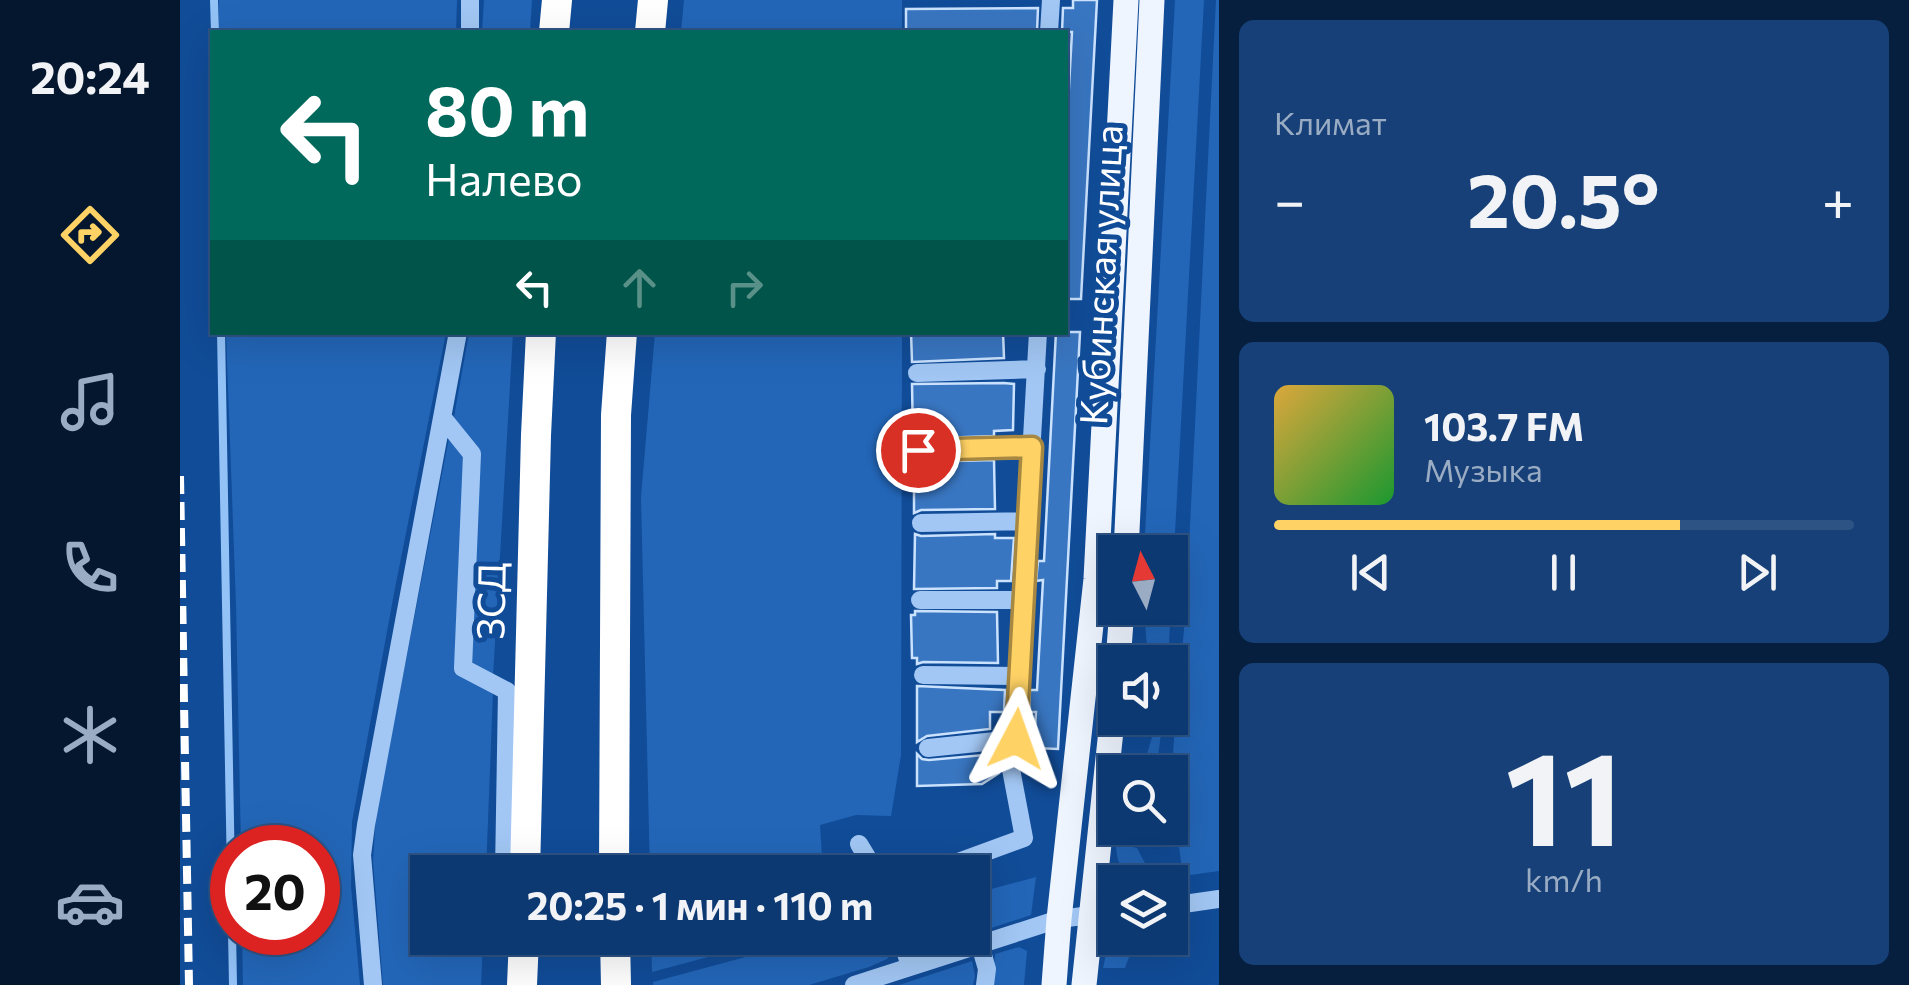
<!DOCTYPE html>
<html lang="ru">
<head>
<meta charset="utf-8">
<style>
	:root { --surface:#0d3972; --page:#164077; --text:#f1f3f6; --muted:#9aacc4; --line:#2d5384; --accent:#ffd265 }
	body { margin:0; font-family:Commissioner,sans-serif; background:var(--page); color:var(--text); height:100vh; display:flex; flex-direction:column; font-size:38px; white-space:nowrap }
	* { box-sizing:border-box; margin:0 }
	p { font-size:32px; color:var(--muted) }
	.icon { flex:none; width:55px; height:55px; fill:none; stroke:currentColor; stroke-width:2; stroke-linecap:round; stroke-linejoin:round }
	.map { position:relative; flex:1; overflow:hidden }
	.side { display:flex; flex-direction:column; gap:20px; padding:20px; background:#071f3f; width:690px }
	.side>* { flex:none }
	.hud { position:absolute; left:30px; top:30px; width:858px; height:305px; border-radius:0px; box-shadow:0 10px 40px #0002,0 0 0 2px var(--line); background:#00695c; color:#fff; overflow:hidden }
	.needle { width:65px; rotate:354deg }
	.tools { position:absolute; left:918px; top:535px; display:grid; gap:20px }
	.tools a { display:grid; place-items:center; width:90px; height:90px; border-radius:0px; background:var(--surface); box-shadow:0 10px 40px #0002,0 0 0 2px var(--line); font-size:50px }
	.speed { position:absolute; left:30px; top:825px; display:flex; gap:20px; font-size:50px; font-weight:700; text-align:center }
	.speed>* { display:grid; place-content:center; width:130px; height:130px; border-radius:50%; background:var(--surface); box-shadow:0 10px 40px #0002,0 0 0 2px var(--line); line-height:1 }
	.speed .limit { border:15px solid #d22; background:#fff; color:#111 }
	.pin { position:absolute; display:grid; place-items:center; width:85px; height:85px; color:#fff; margin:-42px; border:5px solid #fff; border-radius:50%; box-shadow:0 2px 10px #0007 }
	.me { position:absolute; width:110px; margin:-55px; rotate:4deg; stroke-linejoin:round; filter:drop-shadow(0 0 8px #0008) }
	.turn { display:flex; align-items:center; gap:35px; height:210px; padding:0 50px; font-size:45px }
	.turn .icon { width:130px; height:130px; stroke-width:2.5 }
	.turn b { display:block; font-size:70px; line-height:85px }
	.lanes { display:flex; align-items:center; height:95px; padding:0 50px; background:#0003; justify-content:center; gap:50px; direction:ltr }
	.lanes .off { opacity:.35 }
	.big { font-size:75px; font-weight:700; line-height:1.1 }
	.side .widget { flex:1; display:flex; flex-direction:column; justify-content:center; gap:15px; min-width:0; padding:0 35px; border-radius:15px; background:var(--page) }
	.side .dial { align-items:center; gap:0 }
	.dial b { font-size:130px; line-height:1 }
	.song { display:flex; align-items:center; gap:30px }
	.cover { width:120px; height:120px; border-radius:15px; background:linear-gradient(135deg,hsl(40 70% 55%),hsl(130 70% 35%)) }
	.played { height:10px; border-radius:5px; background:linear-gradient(90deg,var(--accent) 70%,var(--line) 70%) }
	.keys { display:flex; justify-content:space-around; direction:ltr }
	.heat { display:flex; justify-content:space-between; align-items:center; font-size:55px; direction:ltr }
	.trip { position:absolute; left:230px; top:855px; width:580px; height:100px; border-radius:0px; background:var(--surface); box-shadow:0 10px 40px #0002,0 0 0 2px var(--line); font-weight:700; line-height:100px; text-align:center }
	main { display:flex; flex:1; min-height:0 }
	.menu { display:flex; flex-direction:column; width:180px; justify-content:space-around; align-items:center; background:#05172e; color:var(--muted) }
	.menu .icon { width:70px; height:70px }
	.menu .active { color:var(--accent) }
	.menu b { font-size:45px; color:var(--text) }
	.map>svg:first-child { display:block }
	.green { fill:#2366b8 }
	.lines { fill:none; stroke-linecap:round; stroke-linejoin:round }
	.stream { stroke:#93c2f7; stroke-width:8 }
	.building { fill:#3976c1; stroke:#cae2fe; stroke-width:2.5 }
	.minor { stroke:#a2c7f4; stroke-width:18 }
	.major { stroke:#eff5ff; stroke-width:25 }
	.highway { stroke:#fff; stroke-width:30 }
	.rail { stroke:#fff; stroke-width:8; stroke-dasharray:18 8; stroke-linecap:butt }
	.route-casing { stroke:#a68842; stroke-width:25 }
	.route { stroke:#ffd265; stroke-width:18 }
	.labels { text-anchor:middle; stroke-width:10; stroke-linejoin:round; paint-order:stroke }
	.street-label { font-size:38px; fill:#fff; stroke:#114c98 }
</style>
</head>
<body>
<main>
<nav class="menu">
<b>20:24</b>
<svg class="icon active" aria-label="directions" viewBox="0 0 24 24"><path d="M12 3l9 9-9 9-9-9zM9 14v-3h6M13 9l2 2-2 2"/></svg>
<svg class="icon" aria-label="music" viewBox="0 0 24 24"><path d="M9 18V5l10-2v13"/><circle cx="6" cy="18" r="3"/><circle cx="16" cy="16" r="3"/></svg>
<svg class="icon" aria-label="phone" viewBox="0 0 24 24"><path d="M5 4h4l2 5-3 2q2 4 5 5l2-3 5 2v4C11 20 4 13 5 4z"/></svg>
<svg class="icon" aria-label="climate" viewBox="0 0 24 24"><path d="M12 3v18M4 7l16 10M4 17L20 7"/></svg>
<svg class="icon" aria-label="car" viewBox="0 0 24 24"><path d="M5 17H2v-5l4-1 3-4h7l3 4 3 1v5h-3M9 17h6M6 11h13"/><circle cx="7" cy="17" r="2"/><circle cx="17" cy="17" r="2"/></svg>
</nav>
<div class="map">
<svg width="1039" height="985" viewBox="0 0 1039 985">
	<rect width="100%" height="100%" fill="#114c98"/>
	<path class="green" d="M39,0H277L276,32H39Z
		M304,0H352L350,32H302Z
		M504,0H722V32H501Z
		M995,0H1024L988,662H968L964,608H990V552H964Z
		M1036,0H1039V871L1003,876L999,847C989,842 986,838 984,828H990C990,746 1003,666 1007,585C1017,390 1026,195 1036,0Z
		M46,333H266L215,588L172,822L171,886L180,985H63L62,933L138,932V848L61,847L56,604Z
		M289,333H333L313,676L291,663L299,449L274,417Z
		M475,333H722L721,755L711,816L676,815L640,825L643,872H470L461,497Z
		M269,438L284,454L276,670L313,692L306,872H248V938H303L301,985H203L193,861L196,815Z
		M974,718H983L976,772H962L972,737Z
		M936,843L957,848L975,882C968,882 962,884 956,882C941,878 936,857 936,843Z
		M856,877L851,915L793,934V894Z
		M471,938H599L472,972Z
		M636,938H710L714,950L707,959L689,967L629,985H473V982Z
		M941,938H980V941L952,949L945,968H923L926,954Z
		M839,947L847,951L844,985H813L815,954Z
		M792,961L795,976L793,985H719Z"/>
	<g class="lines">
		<path class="stream" d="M34,0L35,32
			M41,332L53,985"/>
	</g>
	<path class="building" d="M893,0H917L901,299H885V160L892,32H882L883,8H893Z
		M858,8L857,32H726V9Z
		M731,332H823L824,358L732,362Z
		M876,332H900L878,749L854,748L856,712H849L850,690H857L863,580L856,581L858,561H864Z
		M824,383L834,384L833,430L814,431V436L733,439L732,384Z
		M814,460L815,509L741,510L734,513V462Z
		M735,534L741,536L815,534V538H834L831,581H817V588L734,589Z
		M735,611L817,612L818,663L743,662L737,664V658H732L731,615H735Z
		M737,686L825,690L824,712H810V729L747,736L737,742Z
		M737,754L742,759L749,760L815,754L818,760L819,773L802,784L737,786Z"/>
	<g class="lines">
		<path class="minor" d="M290,32V0
			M869,32L871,0
			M737,373L857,369
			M263,418L292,454L283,668L327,691L324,872
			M738,450L852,447
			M741,523L849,521
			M740,600H844
			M743,675L840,676
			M748,748L835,739L858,332
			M679,844L696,872
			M751,872L844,838L830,764
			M990,906L1039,899
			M362,938L388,942L394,938
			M721,938L730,966
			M800,945L807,969L805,985
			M193,985L182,855L186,825L278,332
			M674,985L879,919L935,912"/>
		<path class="major" d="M946,552L972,0
			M938,662L942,608
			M874,985L879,919L916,579L946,0
			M904,985L935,693"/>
		<path class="highway" d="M374,32L377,0
			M470,32L473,0
			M345,872L356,435L361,332
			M434,872L436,415L442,332
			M435,938L436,985
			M342,985L344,938"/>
		<path class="rail" d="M0,476L9,985"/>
	</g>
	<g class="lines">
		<defs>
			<path id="route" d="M738,450L852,447L836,739"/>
		</defs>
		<use href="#route" class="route-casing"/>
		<use href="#route" class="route"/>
	</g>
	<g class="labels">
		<g class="street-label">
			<text transform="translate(922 275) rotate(-87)" y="13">Кубинская улица</text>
			<text transform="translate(312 601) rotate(-89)" y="13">ЗСД</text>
		</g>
	</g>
</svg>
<div class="tools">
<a><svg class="needle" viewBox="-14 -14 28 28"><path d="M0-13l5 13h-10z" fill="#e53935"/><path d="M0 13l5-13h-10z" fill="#9aacc4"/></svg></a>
<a><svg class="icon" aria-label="sound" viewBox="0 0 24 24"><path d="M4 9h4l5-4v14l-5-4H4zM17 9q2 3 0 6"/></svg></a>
<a><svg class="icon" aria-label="search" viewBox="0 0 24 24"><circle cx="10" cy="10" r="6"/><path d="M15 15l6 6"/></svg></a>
<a><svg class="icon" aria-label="layers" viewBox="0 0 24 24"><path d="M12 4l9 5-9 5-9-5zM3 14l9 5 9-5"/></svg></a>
</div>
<div class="speed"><div class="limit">20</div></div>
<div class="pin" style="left:738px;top:450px;background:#d93025"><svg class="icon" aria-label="arrive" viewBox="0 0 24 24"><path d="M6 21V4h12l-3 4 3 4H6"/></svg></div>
<svg class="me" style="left:836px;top:739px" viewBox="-20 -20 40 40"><path d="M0-17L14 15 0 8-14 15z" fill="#ffd265" stroke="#fff" stroke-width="4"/></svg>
<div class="trip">20:25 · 1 мин · 110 m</div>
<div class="hud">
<div class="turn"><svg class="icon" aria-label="left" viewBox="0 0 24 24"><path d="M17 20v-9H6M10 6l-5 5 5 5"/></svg><div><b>80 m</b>Налево</div></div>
<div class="lanes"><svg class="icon" aria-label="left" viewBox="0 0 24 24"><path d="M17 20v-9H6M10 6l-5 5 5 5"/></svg><svg class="icon off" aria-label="ahead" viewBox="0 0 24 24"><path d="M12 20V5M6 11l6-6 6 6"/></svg><svg class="icon off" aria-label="right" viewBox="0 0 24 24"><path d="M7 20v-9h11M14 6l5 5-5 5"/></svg></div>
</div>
</div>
<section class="side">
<div class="widget"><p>Климат</p>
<div class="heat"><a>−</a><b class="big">20.5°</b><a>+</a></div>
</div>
<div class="widget">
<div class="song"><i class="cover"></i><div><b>103.7 FM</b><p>Музыка</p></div></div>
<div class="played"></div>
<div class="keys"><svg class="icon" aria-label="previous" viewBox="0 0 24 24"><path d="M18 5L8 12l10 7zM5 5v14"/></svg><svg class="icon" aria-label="pause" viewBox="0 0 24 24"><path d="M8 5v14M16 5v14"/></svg><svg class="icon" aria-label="next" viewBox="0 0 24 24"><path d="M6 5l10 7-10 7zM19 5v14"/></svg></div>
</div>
<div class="widget dial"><b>11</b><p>km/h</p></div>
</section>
</main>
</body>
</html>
